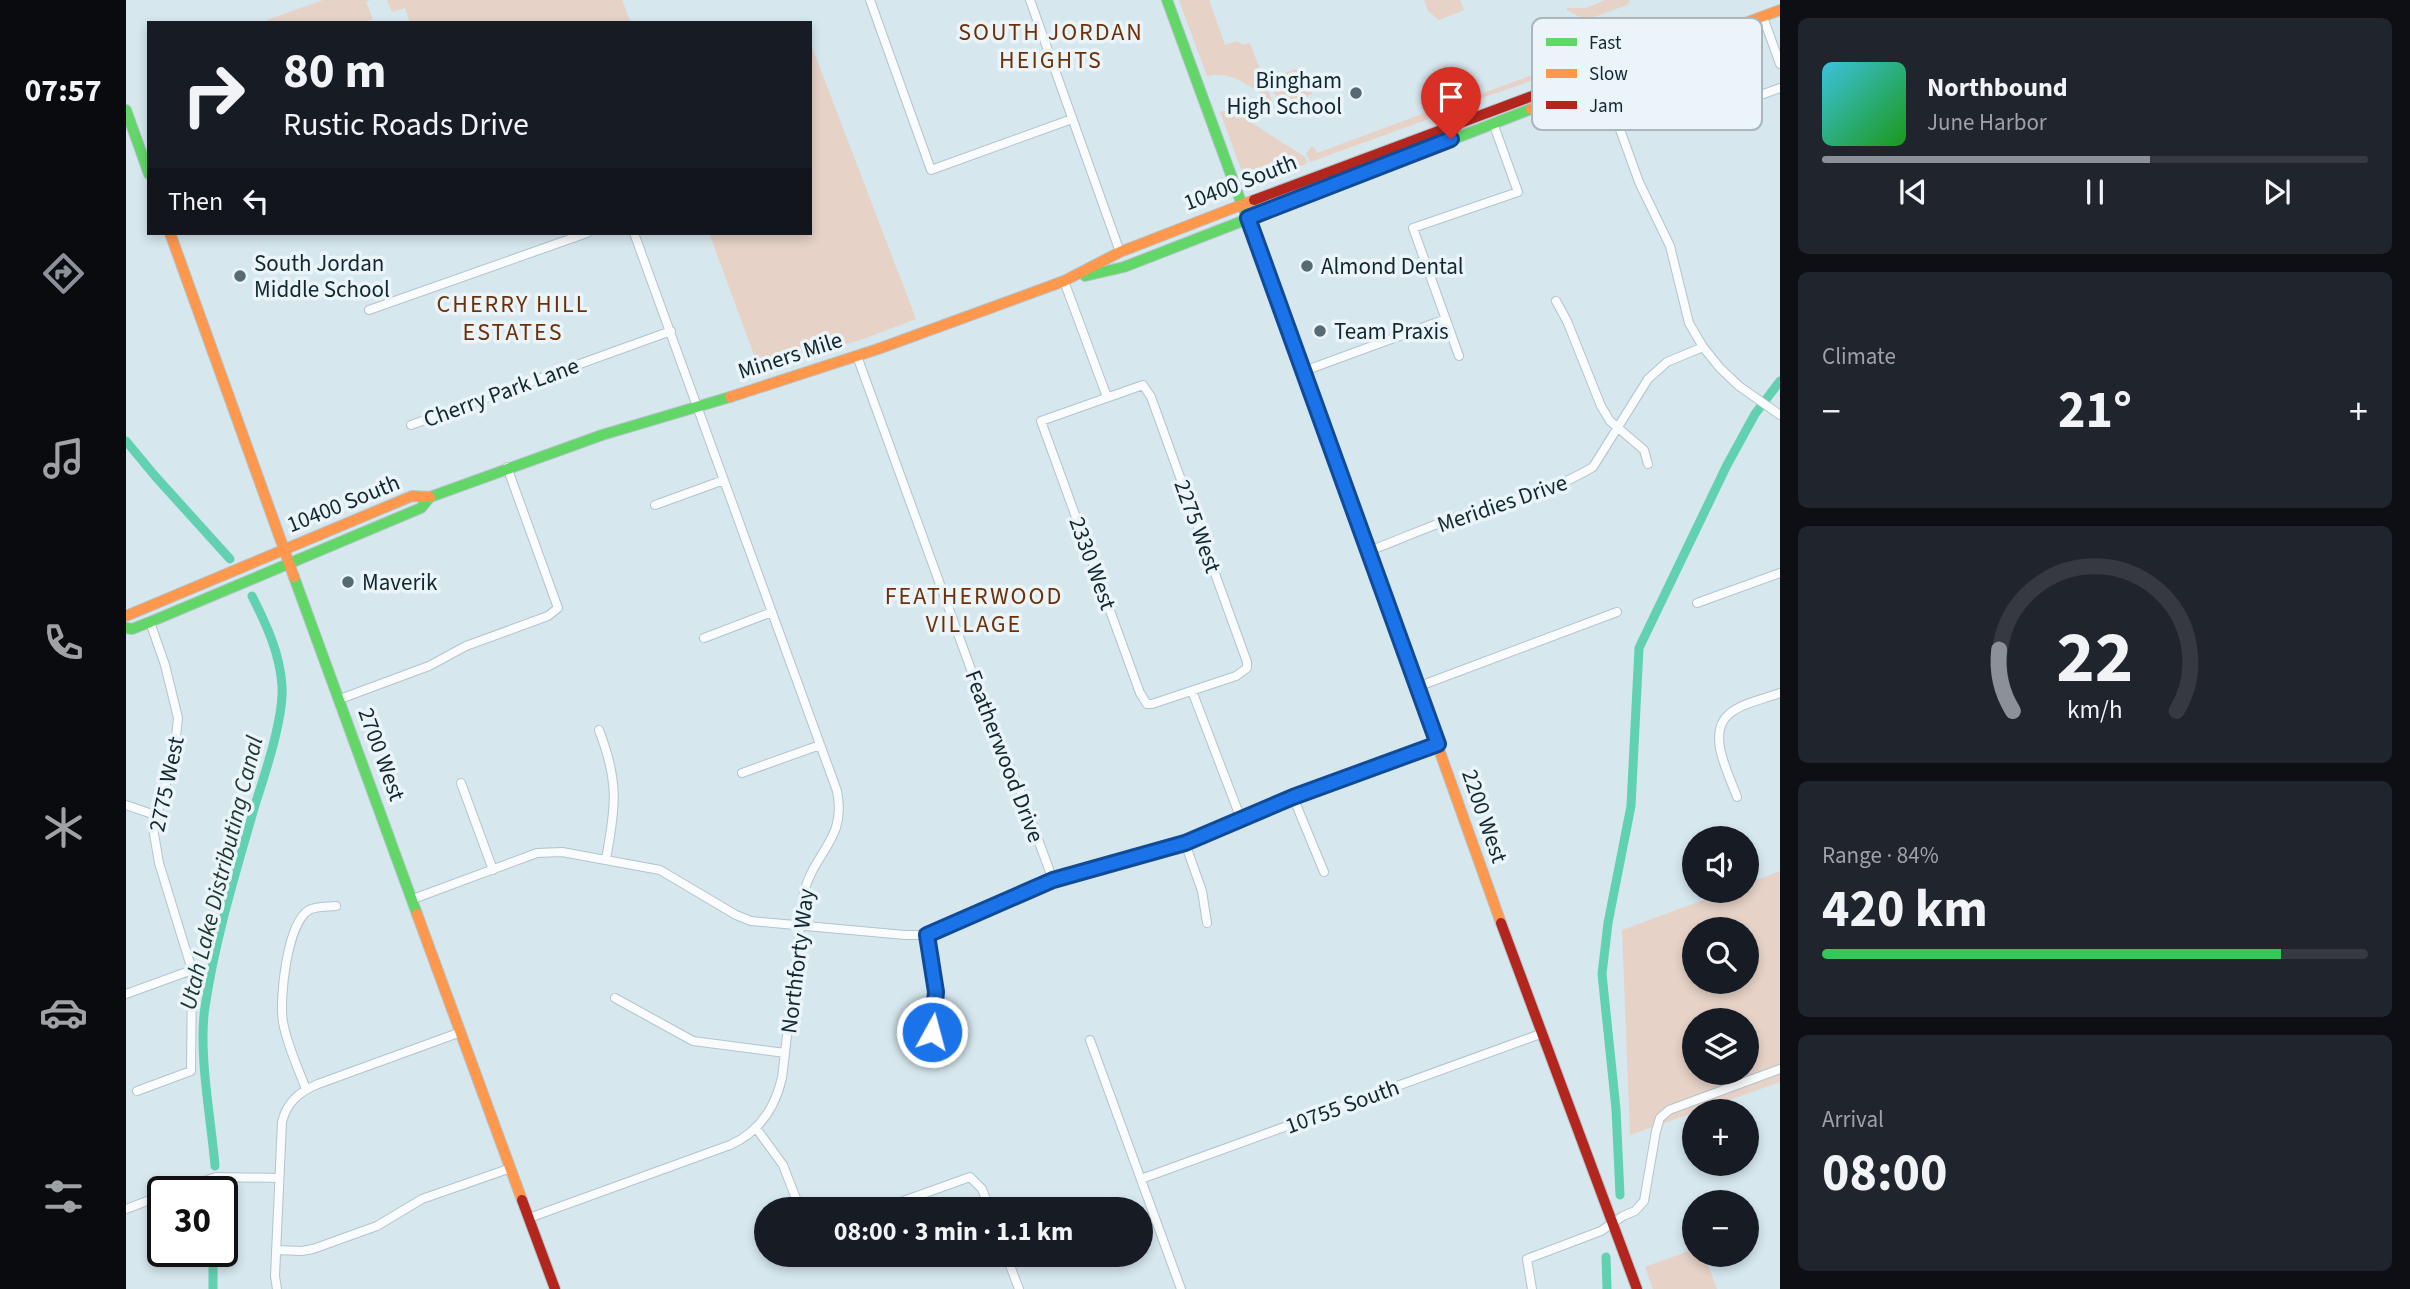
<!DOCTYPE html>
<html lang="en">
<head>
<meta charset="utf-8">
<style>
	:root { --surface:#171b24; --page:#20242c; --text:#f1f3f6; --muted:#9ea1a6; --line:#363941; --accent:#8c9099 }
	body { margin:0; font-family:"Source Sans 3",sans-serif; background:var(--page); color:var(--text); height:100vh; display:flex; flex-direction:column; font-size:26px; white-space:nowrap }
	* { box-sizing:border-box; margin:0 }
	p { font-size:23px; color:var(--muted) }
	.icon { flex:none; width:38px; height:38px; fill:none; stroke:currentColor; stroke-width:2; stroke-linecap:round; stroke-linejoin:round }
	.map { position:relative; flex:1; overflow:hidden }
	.drawer { display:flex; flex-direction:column; gap:18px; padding:18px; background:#0d0f14; width:630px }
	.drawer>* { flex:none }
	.banner { position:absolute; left:21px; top:21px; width:665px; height:214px; border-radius:0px; box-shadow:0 4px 10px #0003; background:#171b24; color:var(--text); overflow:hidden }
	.controls { position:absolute; left:1556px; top:826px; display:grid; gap:14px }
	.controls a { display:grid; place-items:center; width:77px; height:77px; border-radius:50%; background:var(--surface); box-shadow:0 4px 10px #0003; font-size:35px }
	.speed { position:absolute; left:21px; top:1176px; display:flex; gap:14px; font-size:35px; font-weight:700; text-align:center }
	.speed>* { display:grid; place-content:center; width:91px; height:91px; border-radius:50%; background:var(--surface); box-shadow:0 4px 10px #0003; line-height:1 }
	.speed .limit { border:4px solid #111; border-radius:10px; background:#fff; color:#111 }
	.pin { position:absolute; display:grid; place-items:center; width:60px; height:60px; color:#fff; margin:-72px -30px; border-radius:50% 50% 50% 0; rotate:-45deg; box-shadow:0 0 7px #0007 }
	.pin .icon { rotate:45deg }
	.me { position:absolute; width:77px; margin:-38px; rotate:7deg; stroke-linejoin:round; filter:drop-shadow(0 0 5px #0008) }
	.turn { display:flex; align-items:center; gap:24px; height:147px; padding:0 21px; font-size:32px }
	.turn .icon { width:91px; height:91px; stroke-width:2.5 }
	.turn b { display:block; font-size:49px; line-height:60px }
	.then { display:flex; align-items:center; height:66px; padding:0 21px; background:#0003; gap:14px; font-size:26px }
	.big { font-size:52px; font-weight:700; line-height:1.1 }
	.drawer .widget { flex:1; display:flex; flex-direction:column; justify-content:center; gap:10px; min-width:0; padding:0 24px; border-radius:10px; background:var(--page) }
	.drawer .dial { align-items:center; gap:0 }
	.dial svg { height:182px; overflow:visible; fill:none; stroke:var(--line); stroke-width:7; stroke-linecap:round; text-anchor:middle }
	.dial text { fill:var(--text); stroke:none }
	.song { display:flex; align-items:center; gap:21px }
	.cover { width:84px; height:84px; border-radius:10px; background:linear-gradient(135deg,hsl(190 70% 55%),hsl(120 70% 35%)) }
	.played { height:7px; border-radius:4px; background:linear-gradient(90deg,var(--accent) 60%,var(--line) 60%) }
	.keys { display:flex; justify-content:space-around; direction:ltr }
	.heat { display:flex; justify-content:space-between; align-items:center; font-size:38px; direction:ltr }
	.charge { height:10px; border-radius:5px; background:linear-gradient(90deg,#34c759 84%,var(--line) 0) }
	.trip { position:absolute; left:628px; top:1197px; width:399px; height:70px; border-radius:35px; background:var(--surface); box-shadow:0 4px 10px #0003; font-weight:700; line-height:70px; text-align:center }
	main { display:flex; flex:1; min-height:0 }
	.tabs { display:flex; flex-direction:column; width:126px; justify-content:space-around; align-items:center; background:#090b0e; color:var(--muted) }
	.tabs .icon { width:49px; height:49px }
	.tabs .active { color:var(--accent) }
	.tabs b { font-size:32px; color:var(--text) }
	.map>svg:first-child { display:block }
	.green { fill:#e6d2c7; fill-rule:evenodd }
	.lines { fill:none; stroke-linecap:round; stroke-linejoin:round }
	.canal { stroke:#62d1b2; stroke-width:9 }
	.street-casing { stroke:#b3c4cc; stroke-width:10 }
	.fast-casing { stroke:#b3c4cc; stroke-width:12 }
	.slow-casing { stroke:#b3c4cc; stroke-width:12 }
	.jam-casing { stroke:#b3c4cc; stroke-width:12 }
	.street { stroke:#f9fbfc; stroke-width:8 }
	.fast { stroke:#63d668; stroke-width:10 }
	.slow { stroke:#ff974d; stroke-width:10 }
	.jam { stroke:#b3261e; stroke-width:10 }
	.route-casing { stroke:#114b97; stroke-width:18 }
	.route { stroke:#1a73e8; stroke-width:12 }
	.poi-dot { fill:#576a72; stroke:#eaf4f9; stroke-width:2.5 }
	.labels { text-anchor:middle; stroke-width:7; stroke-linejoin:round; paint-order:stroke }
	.poi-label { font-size:23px; fill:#12272f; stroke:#eaf4f9; text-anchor:start }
	.street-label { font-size:23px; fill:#12272f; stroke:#eaf4f9 }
	.neighbourhood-label { font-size:24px; letter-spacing:2px; fill:#6e3008; stroke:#eaf4f9 }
	.water-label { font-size:24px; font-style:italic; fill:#1f372d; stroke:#eaf4f9 }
	.key { fill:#eaf4f9; stroke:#a9b6bc; stroke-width:2 }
	.key-label { font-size:19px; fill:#12272f }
</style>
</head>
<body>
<main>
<nav class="tabs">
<b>07:57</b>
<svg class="icon active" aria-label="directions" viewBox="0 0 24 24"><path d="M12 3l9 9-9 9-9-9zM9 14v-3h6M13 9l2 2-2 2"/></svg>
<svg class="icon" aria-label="music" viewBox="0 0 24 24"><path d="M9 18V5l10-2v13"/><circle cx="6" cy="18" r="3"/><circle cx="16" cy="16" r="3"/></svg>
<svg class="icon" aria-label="phone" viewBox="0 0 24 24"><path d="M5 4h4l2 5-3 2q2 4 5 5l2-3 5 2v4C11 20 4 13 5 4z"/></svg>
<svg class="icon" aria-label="climate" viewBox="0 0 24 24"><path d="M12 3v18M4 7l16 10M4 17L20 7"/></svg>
<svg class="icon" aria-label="car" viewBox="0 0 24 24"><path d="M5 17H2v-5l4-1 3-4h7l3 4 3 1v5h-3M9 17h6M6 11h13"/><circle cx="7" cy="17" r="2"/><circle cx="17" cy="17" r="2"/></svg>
<svg class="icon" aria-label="filters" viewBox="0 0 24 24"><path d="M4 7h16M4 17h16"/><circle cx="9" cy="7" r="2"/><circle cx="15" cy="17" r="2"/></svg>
</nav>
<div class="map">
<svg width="1654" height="1289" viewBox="0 0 1654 1289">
	<rect width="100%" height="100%" fill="#d6e7ee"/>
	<path class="green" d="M197,0H244L240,2L247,19L236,23H142L141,20Z
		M261,0H496L505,23H284L279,8L266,12Z
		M1053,0H1083L1099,45L1111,41L1117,45L1124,43L1146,101C1126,88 1106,70 1081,76Z
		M1298,0H1334L1338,10L1313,20L1302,11Z
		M1479,0H1504L1501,5L1460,20L1440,10L1441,8H1460Z
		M684,42L790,319L740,338L634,371L583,233H684Z
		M1451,49L1454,50L1457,59L1454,64L1344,102L1341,91L1346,97L1448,60L1445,52Z
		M1170,69L1178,70L1186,94L1159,104H1154L1142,79Z
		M1303,104L1305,105L1307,116L1303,119L1184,162L1180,154L1185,147H1188L1191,153L1304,111Z
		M1104,109L1179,157L1182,163L1132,182L1119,180L1094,112Z
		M1654,871V1082L1504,1135L1496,930L1602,891H1620L1621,884ZM1568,929H1620V982H1568ZM1568,1020H1620V1073H1568Z
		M1568,1249V1255H1578L1591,1289H1527L1519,1267Z"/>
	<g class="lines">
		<path class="canal" d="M0,441L29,476L104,559
			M89,1166C85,1118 72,1053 79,1007C89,939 110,871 129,805C139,774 158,717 156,686C154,653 140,624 126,596
			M90,1192V1190
			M1494,1195L1490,1109L1476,974L1482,923L1505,806L1513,648L1601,465L1629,414L1654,381
			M1480,1257L1481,1289
			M87,1289V1251"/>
		<defs>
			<path id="street" d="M744,0L805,170L946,119
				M904,0L994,252
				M1637,17L1654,64
				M1475,77L1513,182L1544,246L1563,323L1577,347L1594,368L1613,386L1654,415
				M1621,100L1654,88
				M938,281L981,397
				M1430,301L1441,321L1475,406L1484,421L1518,450L1522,464
				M243,310L461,233
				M731,356L863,719L893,788L927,880
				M1333,356L1287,228L1392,192L1367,123
				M1178,371L1320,319
				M1017,385L1025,397L1121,662V668L1110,676L1026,704H1021L1014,693L915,421Z
				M285,425L545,331
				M529,505L598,480
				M1243,551C1278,538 1314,521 1350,511C1391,499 1431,489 1467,467L1522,379L1541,362L1577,347
				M1571,603L1654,573
				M578,638L646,612
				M1291,687L1491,612
				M1066,691L1115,819
				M214,699L303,666L340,646L422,616L432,608L381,467
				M473,730C493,782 490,806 480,859
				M616,773L694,745
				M335,783L367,870
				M1167,797L1198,872
				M1611,797C1603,774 1580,734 1603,714C1616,703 1638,699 1654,693
				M0,805L29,815
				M1059,843L1076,891L1081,923
				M287,899L411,853L436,852L534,870L610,915L625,921L779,935H801L927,880L1059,843L1167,797L1312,744
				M801,935L810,992L806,1032
				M0,994L66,970
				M489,998L567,1041L659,1053
				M964,1040L1055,1289
				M180,1089C172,1068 161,1045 157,1022C153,999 161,923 183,910C191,906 201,907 210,906
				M11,1091L65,1071L66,970L33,863L27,828L48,756L52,718L39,665L24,622
				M630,1128L657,1165L674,1209
				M1015,1179L1417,1033
				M46,1192L90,1177L153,1178
				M0,1209L37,1195
				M755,1209L844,1177L856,1189L864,1209
				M403,1218L604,1145C633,1132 649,1108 656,1078L678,892C689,851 721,839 711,791L508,233
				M150,1250L176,1251L187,1249L251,1226L296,1199L385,1168
				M880,1255L893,1289
				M151,1289L149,1276L156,1122C161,1102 173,1092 192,1084L335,1032
				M1406,1289L1401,1259L1475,1231L1497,1216L1509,1211L1518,1201L1530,1131L1534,1118L1543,1110L1654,1069"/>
			<path id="fast" d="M1041,0L1220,489
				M0,110L23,174
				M959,276L998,267L1405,109
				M168,577L291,914
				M0,628L6,629L24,622L295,508L304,497L476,435L604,397"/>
			<path id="slow" d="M1405,109L1460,89L1475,77L1654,10
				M44,233L168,577
				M604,397L752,349L938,281L994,252L1128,200
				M1220,489L1375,923
				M0,616L286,496L304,497
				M291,914L396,1200"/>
			<path id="jam" d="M1128,200L1457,77H1475
				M1375,923L1511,1289
				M396,1200L429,1289"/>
		</defs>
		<use href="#street" class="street-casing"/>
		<use href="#fast" class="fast-casing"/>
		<use href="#slow" class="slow-casing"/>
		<use href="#jam" class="jam-casing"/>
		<use href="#street" class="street"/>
		<use href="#fast" class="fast"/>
		<use href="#slow" class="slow"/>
		<use href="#jam" class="jam"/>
	</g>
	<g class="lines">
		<defs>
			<path id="route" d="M806,1032L810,992L801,935L927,880L1059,843L1167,797L1312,744L1122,218L1325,139"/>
		</defs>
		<use href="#route" class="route-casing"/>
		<use href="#route" class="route"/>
	</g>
	<g class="poi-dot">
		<circle cx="1230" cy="93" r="7"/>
		<circle cx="1181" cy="266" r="7"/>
		<circle cx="114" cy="276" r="7"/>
		<circle cx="1194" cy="331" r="7"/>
		<circle cx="222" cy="582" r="7"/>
	</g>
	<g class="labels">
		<g class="poi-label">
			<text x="1216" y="88" text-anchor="end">Bingham<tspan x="1216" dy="26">High School</tspan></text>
			<text x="128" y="271">South Jordan<tspan x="128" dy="26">Middle School</tspan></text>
			<text x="1195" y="274">Almond Dental</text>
			<text x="1208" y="339">Team Praxis</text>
			<text x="236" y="590">Maverik</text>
		</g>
		<g class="street-label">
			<text transform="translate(1114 182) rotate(-21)" y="8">10400 South</text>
			<text transform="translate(664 355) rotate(-18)" y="8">Miners Mile</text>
			<text transform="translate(375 392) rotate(-20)" y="8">Cherry Park Lane</text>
			<text transform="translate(217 503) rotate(-22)" y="8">10400 South</text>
			<text transform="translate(1376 503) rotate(-19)" y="8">Meridies Drive</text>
			<text transform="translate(1072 526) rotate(70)" y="8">2275 West</text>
			<text transform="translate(967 563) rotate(70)" y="8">2330 West</text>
			<text transform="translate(256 754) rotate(70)" y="8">2700 West</text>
			<text transform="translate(879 756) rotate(69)" y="8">Featherwood Drive</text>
			<text transform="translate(40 784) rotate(-78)" y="8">2775 West</text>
			<text transform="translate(1359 816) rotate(71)" y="8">2200 West</text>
			<text transform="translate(671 961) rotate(-83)" y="8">Northforty Way</text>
			<text transform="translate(1216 1106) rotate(-20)" y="8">10755 South</text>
		</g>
		<g class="neighbourhood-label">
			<text x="925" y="40">SOUTH JORDAN<tspan x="925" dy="28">HEIGHTS</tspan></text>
			<text x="387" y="312">CHERRY HILL<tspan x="387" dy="28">ESTATES</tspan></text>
			<text x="848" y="604">FEATHERWOOD<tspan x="848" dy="28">VILLAGE</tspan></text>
		</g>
		<g class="water-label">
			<text transform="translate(95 873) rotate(-76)" y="8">Utah Lake Distributing Canal</text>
		</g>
	</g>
	<rect x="1406" y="18" width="230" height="112" rx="10" class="key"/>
	<rect x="1420" y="38" width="31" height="8" fill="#63d668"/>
	<rect x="1420" y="69" width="31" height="9" fill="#ff974d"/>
	<rect x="1420" y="101" width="31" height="8" fill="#b3261e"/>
	<g class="key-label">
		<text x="1463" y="49">Fast</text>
		<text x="1463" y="80">Slow</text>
		<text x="1463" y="112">Jam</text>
	</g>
</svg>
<div class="controls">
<a><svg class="icon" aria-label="sound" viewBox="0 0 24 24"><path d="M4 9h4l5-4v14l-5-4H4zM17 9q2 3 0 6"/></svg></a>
<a><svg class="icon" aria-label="search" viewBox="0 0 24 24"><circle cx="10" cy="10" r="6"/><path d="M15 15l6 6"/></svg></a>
<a><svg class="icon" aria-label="layers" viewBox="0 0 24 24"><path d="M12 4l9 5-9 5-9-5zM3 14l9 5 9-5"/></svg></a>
<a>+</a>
<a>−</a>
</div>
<div class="speed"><div class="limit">30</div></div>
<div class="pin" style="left:1325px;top:139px;background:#d93025"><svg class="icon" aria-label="arrive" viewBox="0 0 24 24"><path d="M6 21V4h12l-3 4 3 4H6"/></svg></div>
<svg class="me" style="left:806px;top:1032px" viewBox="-20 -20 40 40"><circle r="17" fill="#1a73e8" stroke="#fff" stroke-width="3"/><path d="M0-11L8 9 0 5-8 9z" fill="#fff"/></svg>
<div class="trip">08:00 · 3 min · 1.1 km</div>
<div class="banner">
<div class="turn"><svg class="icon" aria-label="right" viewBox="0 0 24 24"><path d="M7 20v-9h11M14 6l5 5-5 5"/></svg><div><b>80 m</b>Rustic Roads Drive</div></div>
<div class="then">Then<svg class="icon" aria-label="left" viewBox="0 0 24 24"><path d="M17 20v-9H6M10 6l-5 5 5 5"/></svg></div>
</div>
</div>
<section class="drawer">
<div class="widget">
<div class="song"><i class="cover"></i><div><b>Northbound</b><p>June Harbor</p></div></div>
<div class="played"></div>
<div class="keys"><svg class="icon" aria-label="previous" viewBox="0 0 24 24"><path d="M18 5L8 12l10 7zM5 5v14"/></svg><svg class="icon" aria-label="pause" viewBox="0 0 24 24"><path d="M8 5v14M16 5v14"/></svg><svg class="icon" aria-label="next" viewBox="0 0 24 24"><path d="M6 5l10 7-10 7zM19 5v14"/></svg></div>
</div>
<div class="widget"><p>Climate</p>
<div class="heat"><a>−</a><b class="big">21°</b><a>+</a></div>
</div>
<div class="widget dial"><svg viewBox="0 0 100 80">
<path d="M14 69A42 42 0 1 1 86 69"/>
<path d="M14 69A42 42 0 0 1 8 42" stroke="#8c9099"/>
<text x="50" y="56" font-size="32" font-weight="700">22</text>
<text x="50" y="72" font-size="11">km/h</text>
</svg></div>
<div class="widget"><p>Range · 84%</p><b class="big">420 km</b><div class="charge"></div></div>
<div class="widget"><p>Arrival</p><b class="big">08:00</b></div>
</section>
</main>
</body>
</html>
